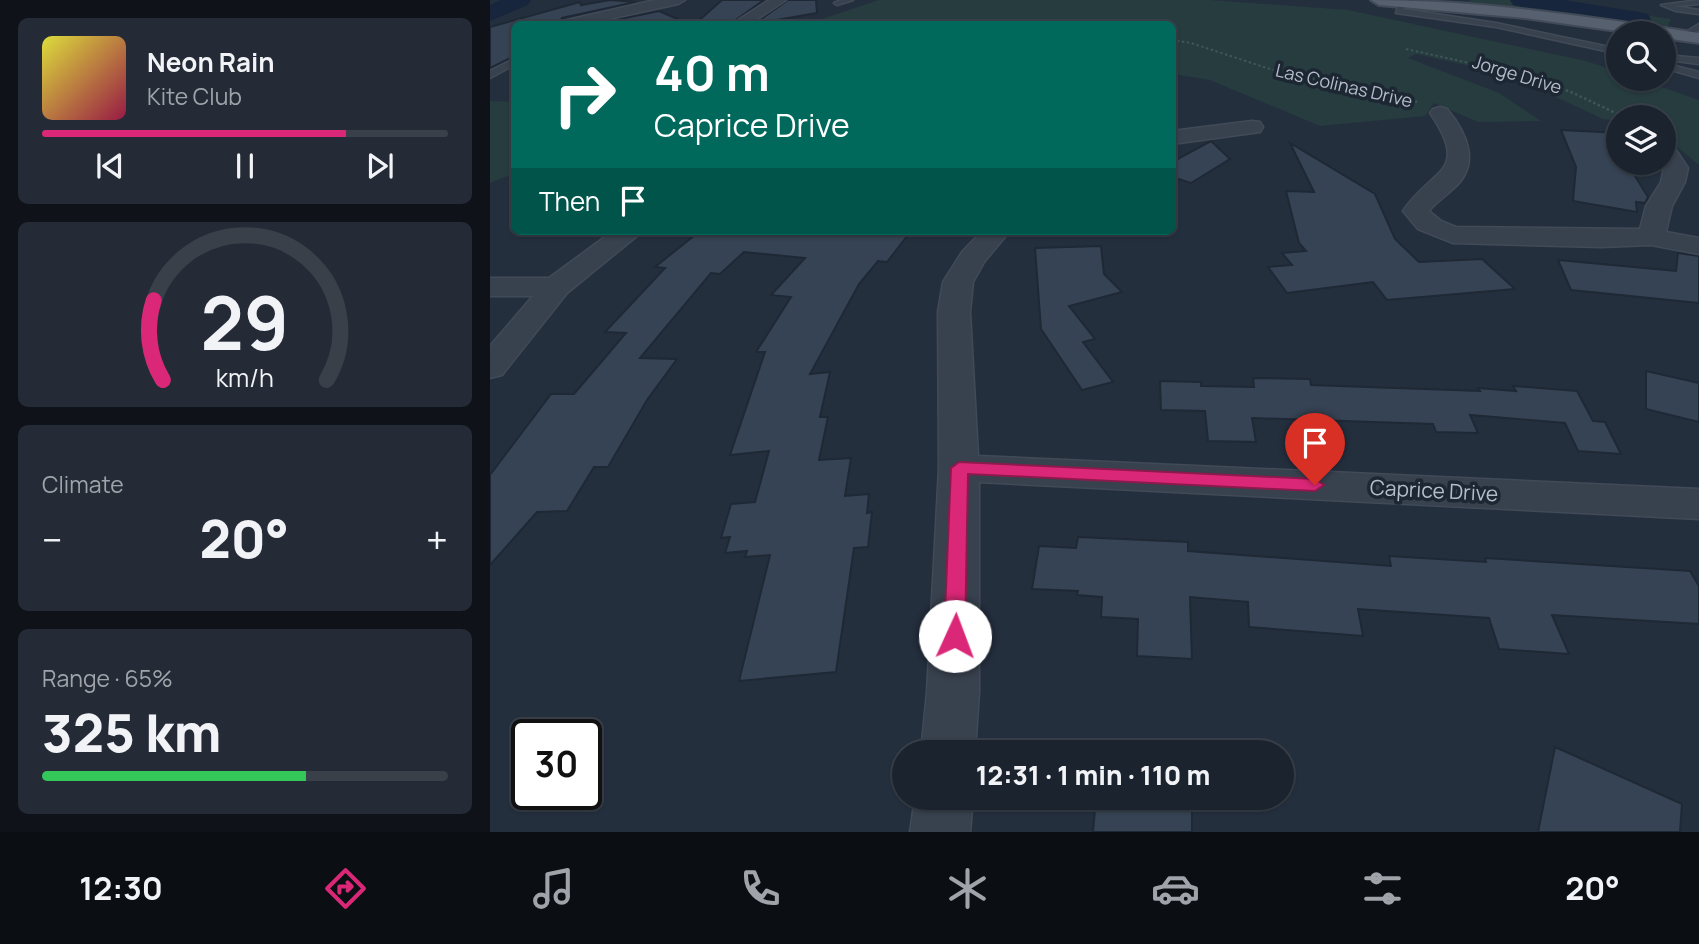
<!DOCTYPE html>
<html lang="en">
<head>
<meta charset="utf-8">
<style>
	:root { --surface:#1b232e; --page:#242b36; --text:#f1f3f6; --muted:#a0a4aa; --line:#39404a; --accent:#db2777 }
	body { margin:0; font-family:Manrope,sans-serif; background:var(--page); color:var(--text); height:100vh; display:flex; flex-direction:column; font-size:26px; white-space:nowrap }
	* { box-sizing:border-box; margin:0 }
	p { font-size:23px; color:var(--muted) }
	.icon { flex:none; width:38px; height:38px; fill:none; stroke:currentColor; stroke-width:2; stroke-linecap:round; stroke-linejoin:round }
	.map { position:relative; flex:1; overflow:hidden }
	.panel { display:flex; flex-direction:column; gap:18px; padding:18px; background:#0f1319; width:490px }
	.panel>* { flex:none }
	.banner { position:absolute; left:21px; top:21px; width:665px; height:214px; border-radius:10px; box-shadow:0 2px 5px #0004,0 0 0 2px var(--line); background:#00695c; color:#fff; overflow:hidden }
	.tools { position:absolute; left:1116px; top:21px; display:grid; gap:14px }
	.tools a { display:grid; place-items:center; width:70px; height:70px; border-radius:50%; background:var(--surface); box-shadow:0 2px 5px #0004,0 0 0 2px var(--line); font-size:35px }
	.speed { position:absolute; left:21px; top:719px; display:flex; gap:14px; font-size:35px; font-weight:700; text-align:center }
	.speed>* { display:grid; place-content:center; width:91px; height:91px; border-radius:50%; background:var(--surface); box-shadow:0 2px 5px #0004,0 0 0 2px var(--line); line-height:1 }
	.speed .limit { border:4px solid #111; border-radius:10px; background:#fff; color:#111 }
	.pin { position:absolute; display:grid; place-items:center; width:60px; height:60px; color:#fff; margin:-72px -30px; border-radius:50% 50% 50% 0; rotate:-45deg; box-shadow:0 0 7px #0007 }
	.pin .icon { rotate:45deg }
	.me { position:absolute; width:77px; margin:-38px; rotate:2deg; stroke-linejoin:round; filter:drop-shadow(0 0 5px #0008) }
	.turn { display:flex; align-items:center; gap:24px; height:147px; padding:0 28px; font-size:32px }
	.turn .icon { width:91px; height:91px; stroke-width:2.5 }
	.turn b { display:block; font-size:49px; line-height:60px }
	.then { display:flex; align-items:center; height:66px; padding:0 28px; background:#0003; gap:14px; font-size:26px }
	.big { font-size:52px; font-weight:800; line-height:1.1 }
	.panel .card { flex:1; display:flex; flex-direction:column; justify-content:center; gap:10px; min-width:0; padding:0 24px; border-radius:10px; background:var(--page) }
	.panel .dial { align-items:center; gap:0 }
	.dial svg { height:182px; overflow:visible; fill:none; stroke:var(--line); stroke-width:7; stroke-linecap:round; text-anchor:middle }
	.dial text { fill:var(--text); stroke:none }
	.song { display:flex; align-items:center; gap:21px }
	.cover { width:84px; height:84px; border-radius:10px; background:linear-gradient(135deg,hsl(60 70% 55%),hsl(340 70% 35%)) }
	.played { height:7px; border-radius:4px; background:linear-gradient(90deg,var(--accent) 75%,var(--line) 75%) }
	.keys { display:flex; justify-content:space-around; direction:ltr }
	.heat { display:flex; justify-content:space-between; align-items:center; font-size:38px; direction:ltr }
	.charge { height:10px; border-radius:5px; background:linear-gradient(90deg,#34c759 65%,var(--line) 0) }
	.trip { position:absolute; left:402px; top:740px; width:402px; height:70px; border-radius:35px; background:var(--surface); box-shadow:0 2px 5px #0004,0 0 0 2px var(--line); font-weight:800; line-height:70px; text-align:center }
	.tabs { display:flex; height:112px; justify-content:space-around; align-items:center; background:#0b0e12; color:var(--muted) }
	.tabs .icon { width:49px; height:49px }
	.tabs .on { color:var(--accent) }
	.tabs b { font-size:32px; color:var(--text) }
	main { display:flex; flex:1; min-height:0 }
	.map>svg:first-child { display:block }
	.green { fill:#263c3f }
	.lines { fill:none; stroke-linecap:round; stroke-linejoin:round }
	.stream { fill:#17263c; fill-rule:evenodd }
	.river { fill:#17263c; fill-rule:evenodd }
	.building { fill:#364354; stroke:#1f2835; stroke-width:2 }
	.lane-casing { stroke:#414a57; stroke-width:3 }
	.street-casing { stroke:#414a57; stroke-width:3 }
	.primary-casing { stroke:#414a57; stroke-width:4 }
	.path-far1 { stroke:#3f5557; stroke-width:2; stroke-dasharray:2.5 2.5; stroke-linecap:butt }
	.path { stroke:#3f5557; stroke-width:2.5; stroke-dasharray:2.5 2.5; stroke-linecap:butt }
	.lane { fill:#38414e; fill-rule:evenodd }
	.street { fill:#38414e; fill-rule:evenodd }
	.primary { fill:#56606e; fill-rule:evenodd }
	.route { fill:#db2777; stroke:#8e194d; stroke-width:2 }
	.labels { text-anchor:middle; stroke-width:7; stroke-linejoin:round; paint-order:stroke }
	.far-street-label { font-size:18px; fill:#b4bcc9; stroke:#1d2633 }
	.street-label { font-size:21px; fill:#b4bcc9; stroke:#1d2633 }
</style>
</head>
<body>
<main>
<section class="panel">
<div class="card">
<div class="song"><i class="cover"></i><div><b>Neon Rain</b><p>Kite Club</p></div></div>
<div class="played"></div>
<div class="keys"><svg class="icon" aria-label="previous" viewBox="0 0 24 24"><path d="M18 5L8 12l10 7zM5 5v14"/></svg><svg class="icon" aria-label="pause" viewBox="0 0 24 24"><path d="M8 5v14M16 5v14"/></svg><svg class="icon" aria-label="next" viewBox="0 0 24 24"><path d="M6 5l10 7-10 7zM19 5v14"/></svg></div>
</div>
<div class="card dial"><svg viewBox="0 0 100 80">
<path d="M14 69A42 42 0 1 1 86 69"/>
<path d="M14 69A42 42 0 0 1 10 34" stroke="#db2777"/>
<text x="50" y="56" font-size="32" font-weight="700">29</text>
<text x="50" y="72" font-size="11">km/h</text>
</svg></div>
<div class="card"><p>Climate</p>
<div class="heat"><a>−</a><b class="big">20°</b><a>+</a></div>
</div>
<div class="card"><p>Range · 65%</p><b class="big">325 km</b><div class="charge"></div></div>
</section>
<div class="map">
<svg width="1209" height="832" viewBox="0 0 1209 832">
	<rect width="100%" height="100%" fill="#242f3e"/>
	<path class="green" d="M389,0H720L858,10L1096,61L1129,72V79H1148L1209,100V165L1174,136V117H1129V121L1113,119L1016,74L926,54L918,58L1009,93L1051,121L988,122L944,103L935,116L830,126L720,80L683,74L682,24H317Z
		M982,0H1055L1181,19L1177,28L975,2Z
		M0,101L24,102V173L0,183Z"/>
	<g class="lines">
		<path class="stream" d="M1148,18H1150L1168,24L1166,25L1148,20Z"/>
		<path class="river" d="M11,0H41L38,5L0,21V5Z
			M1020,0H1074L1149,12L1158,14L1161,19L1158,24L1149,26L1031,7L1023,5Z"/>
	</g>
	<path class="building" d="M120,0L146,2L72,18L68,24H24V56L0,68V27L90,2L91,5Z
		M232,0H274L240,24H205Z
		M298,0H326L327,13L264,24Z
		M169,11L199,24H106Z
		M1071,130L1129,133V163H1137L1158,197L1155,203L1146,202L1147,212L1083,201L1086,167Z
		M721,141L740,159L701,183L682,177V162Z
		M800,143L885,194L905,239L929,262L992,259L1025,289L897,300L883,282L797,293L778,267L802,265L792,253L816,251L809,243L796,191L824,192Z
		M210,231H421L397,262L388,261L369,284L320,374L340,372L330,417H338L329,460L361,458L355,496L379,494L377,513L382,512L378,547L364,548L346,672L249,681L280,555L255,557L257,551L235,553L240,537L231,538L241,504L265,502L279,451L240,455L275,352H266L301,297L281,295L315,258L254,252L230,274L221,273L150,358L187,359L157,400L118,467H104L77,511L47,512L0,565V475L61,394H84L136,333L115,332L175,268L165,267Z
		M611,246L614,274L632,292L579,306L605,339L593,342L623,382L592,390L551,329L545,248Z
		M1188,253L1209,256V303L1081,290L1068,260L1186,271Z
		M1156,371L1209,383V422L1156,409Z
		M763,378L820,379L821,385L990,391L988,388L1026,391L1023,386L1087,391L1103,421L1115,422L1131,454L1088,451L1075,423L980,415L988,433L946,432L943,424L762,418L766,442L718,441L715,411L671,410L670,381L711,382V386L764,387Z
		M588,537L698,542V551L901,566L899,556L996,562L995,558L1200,571L1209,586V624L1062,615L1079,654L1009,649L999,618L868,609L873,636L759,627L758,602L700,597L702,659L647,656L648,619L611,617L612,597L587,595L588,591L542,589L549,546L586,548Z
		M1065,747L1192,804L1190,832H1048Z
		M606,798H702V832H603Z"/>
	<g class="lines">
		<defs>
			<path id="lane" d="M351,0H363L347,5L344,3Z
				M921,0L923,3L913,9L1006,23L1129,49V54L1006,27L906,13L908,6Z
				M1209,0V4L1185,6L1209,10V14L1186,11L1171,5Z
				M1209,24V30L1199,38H1193V34Z
				M1175,55L1209,58V64L1178,60Z
				M24,59V65L0,78V71Z
				M1174,63L1209,72V78L1174,68Z"/>
			<path id="street" d="M165,0H195L188,4L96,24H71L73,21Z
				M279,0H296L260,24H242Z
				M950,107L957,109C977,133 991,164 964,188C956,196 946,202 939,211L951,221L966,227L1150,229L1156,206L1171,182L1174,168L1171,163H1174V142L1182,144L1198,168L1195,182L1182,206L1176,232L1209,238V254L1161,245L1111,247L963,243L928,229L913,211C940,169 982,174 940,113L943,109Z
				M762,121L770,122L773,127L770,132L682,144V131Z
				M123,231H153L77,293L12,375L0,378V346L43,296H0V278H59Z
				M492,231H520L494,262L483,282L480,312L488,456L1209,489V519L489,482V692L485,752H431L437,692L449,468L448,312L453,282L472,252Z
				M425,798H483L480,832H420Z"/>
			<path id="primary" d="M881,0C992,0 1100,17 1209,33V43L1174,38V33H1141L1035,18L889,5Z"/>
		</defs>
		<use href="#lane" class="lane-casing"/>
		<use href="#street" class="street-casing"/>
		<use href="#primary" class="primary-casing"/>
		<path class="path-far1" d="M682,40L701,43L789,72
			M916,49L1020,72"/>
		<path class="path" d="M784,70C831,84 880,87 927,102
			M1014,70L1081,92L1134,117"/>
		<use href="#lane" class="lane"/>
		<use href="#street" class="street"/>
		<use href="#primary" class="primary"/>
	</g>
	<path class="route" d="M469,462L825,479L834,485L825,491L478,474L475,636L472,642L465,644L457,642L454,636L461,468Z"/>
	<g class="labels">
		<g class="far-street-label">
			<text transform="translate(1027 75) rotate(17)" y="6">Jorge Drive</text>
			<text transform="translate(854 86) rotate(13)" y="6">Las Colinas Drive</text>
		</g>
		<g class="street-label">
			<text transform="translate(944 491) rotate(3)" y="7">Caprice Drive</text>
		</g>
	</g>
</svg>
<div class="tools">
<a><svg class="icon" aria-label="search" viewBox="0 0 24 24"><circle cx="10" cy="10" r="6"/><path d="M15 15l6 6"/></svg></a>
<a><svg class="icon" aria-label="layers" viewBox="0 0 24 24"><path d="M12 4l9 5-9 5-9-5zM3 14l9 5 9-5"/></svg></a>
</div>
<div class="speed"><div class="limit">30</div></div>
<div class="pin" style="left:825px;top:485px;background:#d93025"><svg class="icon" aria-label="arrive" viewBox="0 0 24 24"><path d="M6 21V4h12l-3 4 3 4H6"/></svg></div>
<svg class="me" style="left:465px;top:636px" viewBox="-20 -20 40 40"><circle r="19" fill="#fff"/><path d="M0-13L10 11 0 6-10 11z" fill="#db2777"/></svg>
<div class="trip">12:31 · 1 min · 110 m</div>
<div class="banner">
<div class="turn"><svg class="icon" aria-label="right" viewBox="0 0 24 24"><path d="M7 20v-9h11M14 6l5 5-5 5"/></svg><div><b>40 m</b>Caprice Drive</div></div>
<div class="then">Then<svg class="icon" aria-label="arrive" viewBox="0 0 24 24"><path d="M6 21V4h12l-3 4 3 4H6"/></svg></div>
</div>
</div>
</main>
<nav class="tabs">
<b>12:30</b>
<svg class="icon on" aria-label="directions" viewBox="0 0 24 24"><path d="M12 3l9 9-9 9-9-9zM9 14v-3h6M13 9l2 2-2 2"/></svg>
<svg class="icon" aria-label="music" viewBox="0 0 24 24"><path d="M9 18V5l10-2v13"/><circle cx="6" cy="18" r="3"/><circle cx="16" cy="16" r="3"/></svg>
<svg class="icon" aria-label="phone" viewBox="0 0 24 24"><path d="M5 4h4l2 5-3 2q2 4 5 5l2-3 5 2v4C11 20 4 13 5 4z"/></svg>
<svg class="icon" aria-label="climate" viewBox="0 0 24 24"><path d="M12 3v18M4 7l16 10M4 17L20 7"/></svg>
<svg class="icon" aria-label="car" viewBox="0 0 24 24"><path d="M5 17H2v-5l4-1 3-4h7l3 4 3 1v5h-3M9 17h6M6 11h13"/><circle cx="7" cy="17" r="2"/><circle cx="17" cy="17" r="2"/></svg>
<svg class="icon" aria-label="filters" viewBox="0 0 24 24"><path d="M4 7h16M4 17h16"/><circle cx="9" cy="7" r="2"/><circle cx="15" cy="17" r="2"/></svg>
<b>20°</b>
</nav>
</body>
</html>
